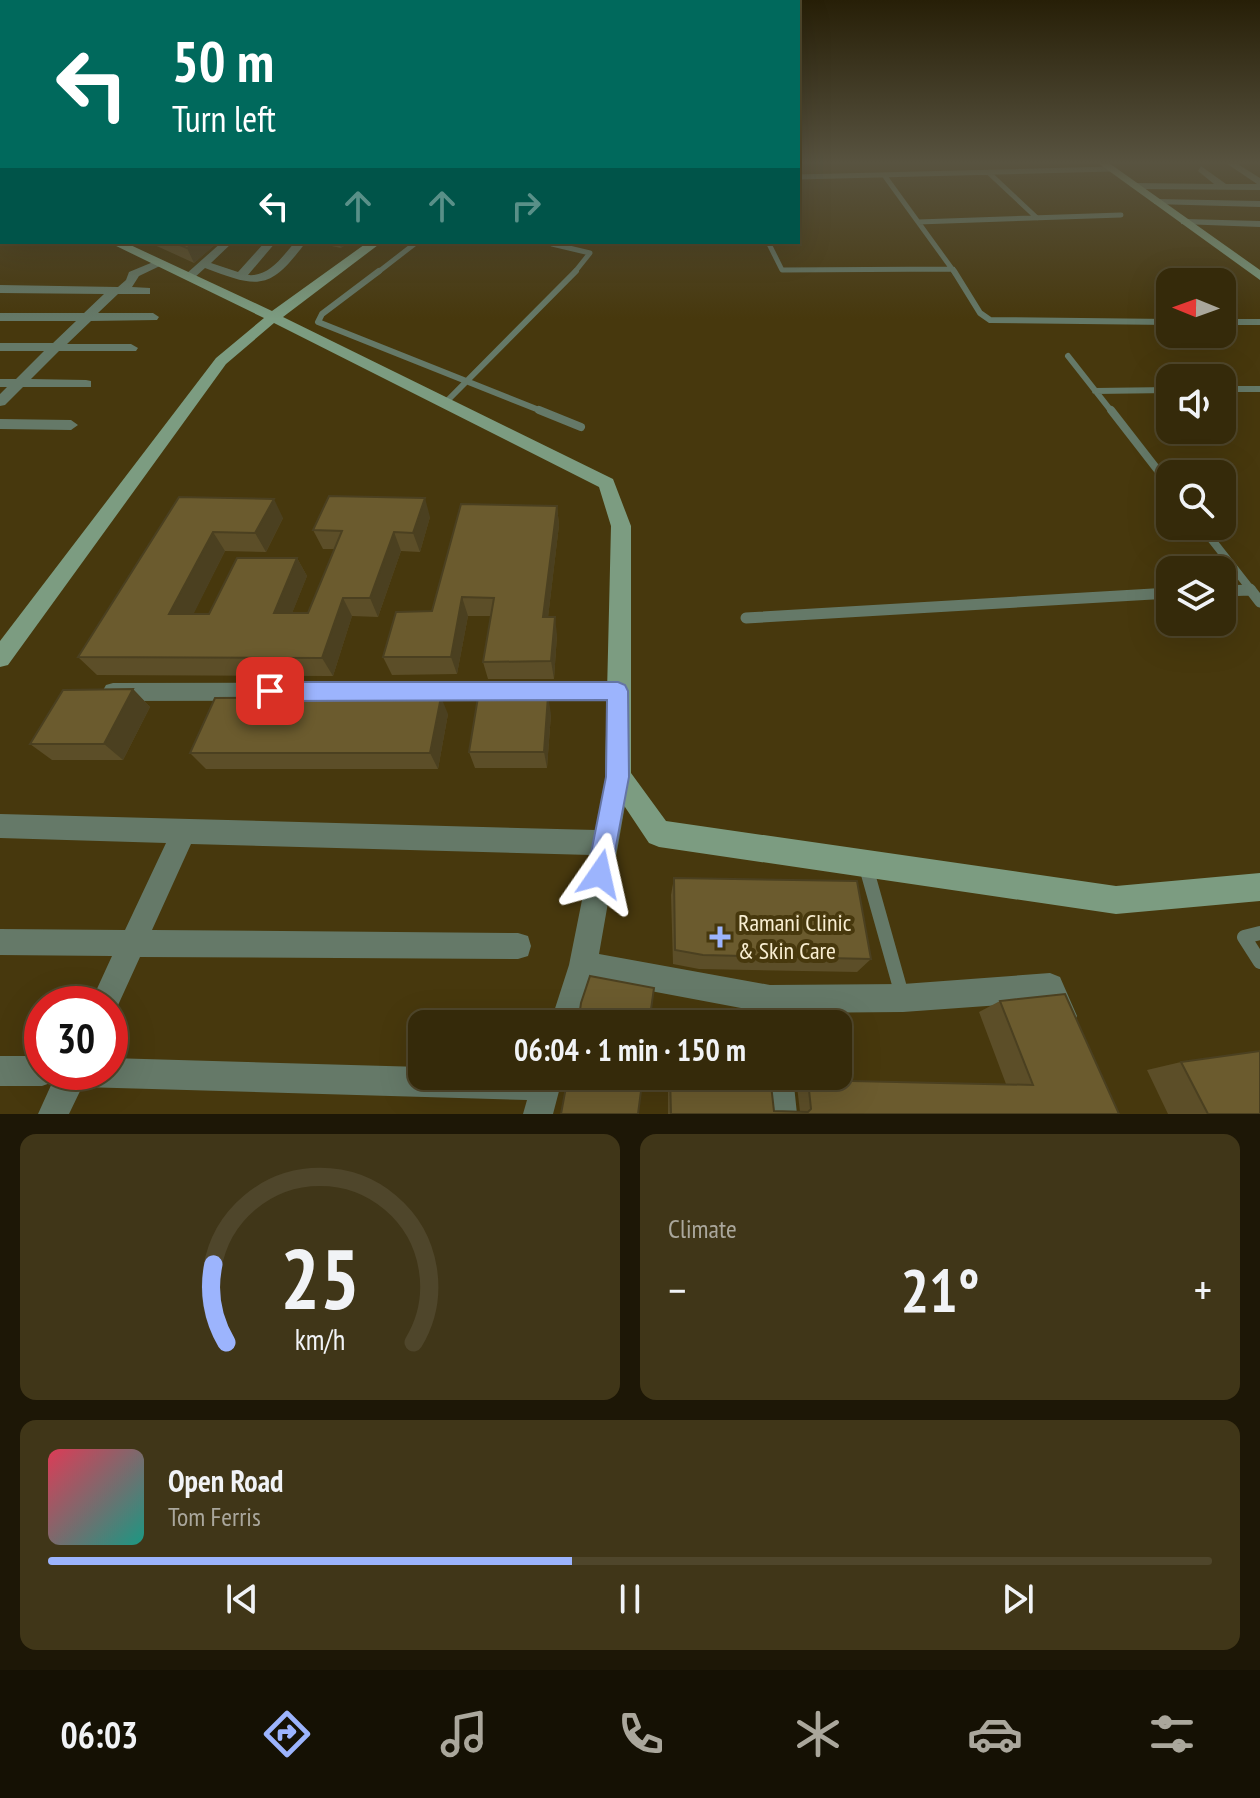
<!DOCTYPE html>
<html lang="en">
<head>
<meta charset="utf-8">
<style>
	:root { --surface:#352a0a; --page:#403618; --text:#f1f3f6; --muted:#aaa79c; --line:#4f462b; --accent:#9cb4fd }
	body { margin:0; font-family:"PT Sans Narrow",sans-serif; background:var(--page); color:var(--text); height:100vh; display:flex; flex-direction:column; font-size:30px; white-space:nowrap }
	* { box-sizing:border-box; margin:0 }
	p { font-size:26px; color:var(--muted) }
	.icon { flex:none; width:44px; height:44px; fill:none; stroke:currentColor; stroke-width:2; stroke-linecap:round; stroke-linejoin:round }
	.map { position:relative; height:1114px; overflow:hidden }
	.panel { display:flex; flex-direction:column; gap:20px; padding:20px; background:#1d1706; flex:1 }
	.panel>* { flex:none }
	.banner { position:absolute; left:0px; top:0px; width:800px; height:244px; box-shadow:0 8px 32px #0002,0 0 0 2px var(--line); background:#00695c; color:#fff; overflow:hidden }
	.needle { width:52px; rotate:271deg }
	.buttons { position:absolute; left:1156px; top:268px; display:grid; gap:16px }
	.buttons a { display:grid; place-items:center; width:80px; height:80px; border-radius:16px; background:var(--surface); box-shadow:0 8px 32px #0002,0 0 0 2px var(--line); font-size:40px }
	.speed { position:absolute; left:24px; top:986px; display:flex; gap:16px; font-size:40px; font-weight:700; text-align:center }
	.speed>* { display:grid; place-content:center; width:104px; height:104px; border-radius:50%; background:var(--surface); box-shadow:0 8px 32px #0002,0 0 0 2px var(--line); line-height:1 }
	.speed .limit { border:12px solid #d22; background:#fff; color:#111 }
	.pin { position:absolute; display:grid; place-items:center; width:68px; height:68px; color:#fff; margin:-34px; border-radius:16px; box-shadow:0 4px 12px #0006 }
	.me { position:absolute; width:88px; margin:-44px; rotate:11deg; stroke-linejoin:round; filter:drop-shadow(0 0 6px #0008) }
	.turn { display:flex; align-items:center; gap:28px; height:168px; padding:0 40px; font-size:36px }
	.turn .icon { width:104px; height:104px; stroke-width:2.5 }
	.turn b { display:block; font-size:56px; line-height:68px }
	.lanes { display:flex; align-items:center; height:76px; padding:0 40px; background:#0003; justify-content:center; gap:40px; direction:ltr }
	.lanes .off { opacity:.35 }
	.big { font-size:60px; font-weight:700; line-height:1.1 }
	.panel .card { flex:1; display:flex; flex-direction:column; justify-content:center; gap:12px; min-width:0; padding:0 28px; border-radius:16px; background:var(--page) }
	.panel .dial { align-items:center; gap:0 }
	.dial svg { height:208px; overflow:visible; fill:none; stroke:var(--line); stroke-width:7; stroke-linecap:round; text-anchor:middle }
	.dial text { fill:var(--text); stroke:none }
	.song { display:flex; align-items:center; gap:24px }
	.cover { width:96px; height:96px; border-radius:12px; background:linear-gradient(135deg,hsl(350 70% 55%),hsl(170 70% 35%)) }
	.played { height:8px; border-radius:4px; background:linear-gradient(90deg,var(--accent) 45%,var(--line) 45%) }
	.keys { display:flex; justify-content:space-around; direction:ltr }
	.heat { display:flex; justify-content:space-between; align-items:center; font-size:44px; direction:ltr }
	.panel .tiles { flex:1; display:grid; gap:20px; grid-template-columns:1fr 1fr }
	.card:last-child { grid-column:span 2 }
	.trip { position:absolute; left:408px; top:1010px; width:444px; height:80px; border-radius:16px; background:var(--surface); box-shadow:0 8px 32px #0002,0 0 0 2px var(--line); font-weight:700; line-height:80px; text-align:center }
	.tabs { display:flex; height:128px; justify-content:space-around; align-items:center; background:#151104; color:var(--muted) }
	.tabs .icon { width:56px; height:56px }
	.tabs .selected { color:var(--accent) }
	.tabs b { font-size:36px; color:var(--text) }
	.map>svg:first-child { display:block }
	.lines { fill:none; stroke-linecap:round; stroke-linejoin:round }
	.lane-far4 { stroke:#657968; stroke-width:5 }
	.lane-far3 { stroke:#657968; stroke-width:6 }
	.lane-far2 { stroke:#657968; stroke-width:8 }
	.lane-far1 { stroke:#657968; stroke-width:11 }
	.lane { stroke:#657968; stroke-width:14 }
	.street { fill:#657968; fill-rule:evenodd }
	.secondary { fill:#7c9c81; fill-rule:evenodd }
	.highway { fill:#9dcfa6; fill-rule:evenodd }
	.wall { fill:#5c4e28 }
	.shaded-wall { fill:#4b4020 }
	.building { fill:#6b5b2e; stroke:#4b4020; stroke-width:2 }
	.route { fill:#9cb4fd; stroke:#6575a4; stroke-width:2 }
	.poi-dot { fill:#9cb4fd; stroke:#47380d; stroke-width:3 }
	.labels { text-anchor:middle; stroke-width:8; stroke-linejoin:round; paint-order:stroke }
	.near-poi-label { font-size:24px; fill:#f9eed2; stroke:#47380d; text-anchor:start }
</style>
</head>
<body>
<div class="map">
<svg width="1260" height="1114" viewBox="0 0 1260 1114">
	<rect width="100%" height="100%" fill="#47380d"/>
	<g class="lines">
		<path class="lane-far4" d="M989,173L1037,218
			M884,175L955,273
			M798,177L1111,169
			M918,222L1121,215
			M768,242L782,270L953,269
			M552,244L590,253L574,273
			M377,273L417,242"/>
		<path class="lane-far3" d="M379,271L322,314L318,322L544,412
			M954,271L980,313L990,320L1170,322
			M1222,322H1260
			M1068,356L1112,412
			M1222,389H1260
			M1095,391L1170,390
			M445,403L576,271"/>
		<path class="lane-far2" d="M539,410L581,427
			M1111,410L1170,486
			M1201,526L1252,591
			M1222,591L1251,590"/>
		<path class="lane-far1" d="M1250,589L1260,602
			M1222,591L1251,590
			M746,618L1170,593"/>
		<path class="lane" d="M866,867L902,995
			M1260,933L1244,937L1260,962"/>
		<path class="street" d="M1226,163H1236L1260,178V190L1135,189L1130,186L1135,183L1214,184L1198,171L1201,166L1226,184H1257Z
			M1157,199L1260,201V207L1154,204V200Z
			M1185,219L1260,221V227L1181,224V220Z
			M222,242H233L211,263L238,272L265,242H276L248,275C269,277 282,257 295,242H306C270,290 260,289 205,268L194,278H186V274Z
			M158,260L164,263L162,265L139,276L132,287L150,288V294H118L98,313H153L159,317L157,320L91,321L67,344H131L138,348L136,351H59L31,379L86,380L91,381V387H23L5,405L0,406V394L7,387H0V379H16L44,351H0V343H53L76,321H0V313H84L104,294L0,293V285L118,287L126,280L129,272Z
			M0,419L71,420L78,425L71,430L0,429Z
			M618,682L625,685L629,691L625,697L618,700L113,701L106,699L102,692L106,685L113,683Z
			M618,766L626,769L630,777L599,954L770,985L903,984L1050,973L1060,977L1077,1016L1073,1026L1063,1030L1053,1026L1042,1002L903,1012L786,1013L787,1024H759L757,1011L592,980L578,1024H550L569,965L591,855L191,844L152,930L518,933L528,936L531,946L528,956L518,959L140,957L114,1014L110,1016V1004H90L112,956L0,955V929L125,930L166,843L0,838V814L596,830L606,777L610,769Z
			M0,1056H42V1072H57L53,1082L42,1086H0Z
			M110,1058L422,1067V1076H563L553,1114H523L527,1100L82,1087L69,1114H38L57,1072H110Z
			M763,1076H793L797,1114H767Z"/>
		<path class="secondary" d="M1098,163H1109L1260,270V280Z
			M0,188H2V195H0Z
			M108,242H124L272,311L368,242H382L283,317L613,479L631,526V773L666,821L1116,886L1260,873V901L1116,914L659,847L649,843L605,777L611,526L599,487L274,323L226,364L8,665L0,667V641L216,358L264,318Z"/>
		<path class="highway" d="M0,164H2V172H0Z"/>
	</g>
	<path class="wall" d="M148,242H218L194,263Z
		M313,242H349L341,248Z
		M179,497L283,518L266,552L225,551L193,614H209L297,558L307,576L292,613H308L335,549H323L313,530L430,517L420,552L401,551L378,617L352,616L333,676L97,675L78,657Z
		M557,506L559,525L548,617L557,635L554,679H488L483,662L491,616H468L457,674L392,675L383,657L432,611Z
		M133,689L150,707L123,760H52L30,744Z
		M448,714L438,769H206L190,753Z
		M551,714L547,768H475L469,752Z
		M674,878L871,959L857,972L699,969L673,964L671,895Z
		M1000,1001L1119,1114H668V1076H770L774,1111L800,1112L797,1086L808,1080L1006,1084L979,1012Z
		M1181,1062L1260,1114H1168L1147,1070Z"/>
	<path class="shaded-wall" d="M195,242H218L194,263L187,248Z
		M339,242H349L341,248Z
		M425,498L430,517L420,552L413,533Z
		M274,499L283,518L266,552L255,533Z
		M557,506L559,525L546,635L543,617Z
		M213,532L225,551L184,633L169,614Z
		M394,532L401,551L378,617L370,598Z
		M297,558L307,576L285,631L274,613Z
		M462,597L468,616L457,674L451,657Z
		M343,598L352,616L333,676L322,658Z
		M555,617L557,635L554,679L551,661Z
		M133,689L150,707L123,760L104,744Z
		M548,696L551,714L547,768L544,752Z
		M441,697L448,714L438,769L430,753Z"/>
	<path class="building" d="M173,242H195L187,248Z
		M329,496L425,498L413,533L394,532L370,598H343L322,658L78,657L179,497L274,499L255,533L213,532L169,614H209L237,558H297L274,613H308L342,531L313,530Z
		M461,504L557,506L543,617H555L551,661L483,662L494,598L462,597L451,657H383L396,612L432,611Z
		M133,689L104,744H30L63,690Z
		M548,696L544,752H469L478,697Z
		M441,697L430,753H190L215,698Z
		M674,878L857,881L871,959L703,955L675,950Z
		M590,976L654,988L649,1024H578L581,1003Z
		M1065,994L1119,1114H671L670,1076H770L774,1111L808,1112L811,1109L808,1080L1033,1085L1000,1001Z
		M1260,1051V1114H1208L1181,1062Z
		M568,1076H643L638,1114H561Z"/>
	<linearGradient id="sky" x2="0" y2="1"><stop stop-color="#271f07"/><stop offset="0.51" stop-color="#585340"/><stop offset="1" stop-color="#585340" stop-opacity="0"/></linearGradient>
	<rect width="1260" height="319" fill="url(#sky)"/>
	<path class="route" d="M270,682H618L625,685L628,691L629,777L609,883L600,886L591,883L587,874L606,777L607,700L270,701L262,698L259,691L262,685Z"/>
	<path class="poi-dot" d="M716 925h8v8h8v8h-8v8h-8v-8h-8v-8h8z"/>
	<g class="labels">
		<g class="near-poi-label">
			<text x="738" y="931">Ramani Clinic<tspan x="738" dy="28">&amp; Skin Care</tspan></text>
		</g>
	</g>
</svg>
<div class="buttons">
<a><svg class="needle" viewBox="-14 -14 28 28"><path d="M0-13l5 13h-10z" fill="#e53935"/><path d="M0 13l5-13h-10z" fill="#aaa79c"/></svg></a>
<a><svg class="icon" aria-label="sound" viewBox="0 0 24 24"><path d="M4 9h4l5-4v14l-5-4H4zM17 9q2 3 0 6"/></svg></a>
<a><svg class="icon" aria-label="search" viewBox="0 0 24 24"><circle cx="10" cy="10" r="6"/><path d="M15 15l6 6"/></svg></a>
<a><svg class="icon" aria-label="layers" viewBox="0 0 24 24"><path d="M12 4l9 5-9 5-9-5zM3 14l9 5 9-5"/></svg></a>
</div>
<div class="speed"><div class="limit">30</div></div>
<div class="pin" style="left:270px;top:691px;background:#d93025"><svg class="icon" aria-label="arrive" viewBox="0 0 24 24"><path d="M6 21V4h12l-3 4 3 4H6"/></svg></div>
<svg class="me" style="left:600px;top:874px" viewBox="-20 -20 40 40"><path d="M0-17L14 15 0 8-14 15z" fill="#9cb4fd" stroke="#fff" stroke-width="4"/></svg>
<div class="trip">06:04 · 1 min · 150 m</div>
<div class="banner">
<div class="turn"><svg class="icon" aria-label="left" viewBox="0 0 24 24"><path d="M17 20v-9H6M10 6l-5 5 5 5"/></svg><div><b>50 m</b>Turn left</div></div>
<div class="lanes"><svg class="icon" aria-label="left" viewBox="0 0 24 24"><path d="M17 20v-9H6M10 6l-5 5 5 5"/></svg><svg class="icon off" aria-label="ahead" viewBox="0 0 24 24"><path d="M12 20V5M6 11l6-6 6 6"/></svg><svg class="icon off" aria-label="ahead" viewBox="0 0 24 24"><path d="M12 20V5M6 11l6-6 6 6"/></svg><svg class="icon off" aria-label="right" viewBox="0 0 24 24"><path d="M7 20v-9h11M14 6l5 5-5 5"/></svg></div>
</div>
</div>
<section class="panel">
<div class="tiles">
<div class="card dial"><svg viewBox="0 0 100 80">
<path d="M14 69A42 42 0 1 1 86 69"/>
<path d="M14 69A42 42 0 0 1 9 39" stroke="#9cb4fd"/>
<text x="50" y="56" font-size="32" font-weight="700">25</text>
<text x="50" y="72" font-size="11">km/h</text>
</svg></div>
<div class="card"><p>Climate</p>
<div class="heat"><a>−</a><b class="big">21°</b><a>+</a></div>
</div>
<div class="card">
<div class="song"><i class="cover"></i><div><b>Open Road</b><p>Tom Ferris</p></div></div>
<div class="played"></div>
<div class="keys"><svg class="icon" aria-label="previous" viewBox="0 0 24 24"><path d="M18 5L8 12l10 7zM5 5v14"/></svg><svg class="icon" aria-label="pause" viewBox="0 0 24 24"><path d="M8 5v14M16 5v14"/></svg><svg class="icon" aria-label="next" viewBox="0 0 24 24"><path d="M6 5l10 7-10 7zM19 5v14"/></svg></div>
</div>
</div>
</section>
<nav class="tabs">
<b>06:03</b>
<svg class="icon selected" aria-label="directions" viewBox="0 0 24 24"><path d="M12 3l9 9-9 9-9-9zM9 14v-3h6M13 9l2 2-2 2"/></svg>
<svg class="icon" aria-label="music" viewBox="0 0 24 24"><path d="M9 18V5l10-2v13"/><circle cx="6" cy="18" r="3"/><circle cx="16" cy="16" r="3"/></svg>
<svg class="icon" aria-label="phone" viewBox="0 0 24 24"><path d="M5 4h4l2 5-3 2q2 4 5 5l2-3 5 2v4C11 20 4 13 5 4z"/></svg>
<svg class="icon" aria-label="climate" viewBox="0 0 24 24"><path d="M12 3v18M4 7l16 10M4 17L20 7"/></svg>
<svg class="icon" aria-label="car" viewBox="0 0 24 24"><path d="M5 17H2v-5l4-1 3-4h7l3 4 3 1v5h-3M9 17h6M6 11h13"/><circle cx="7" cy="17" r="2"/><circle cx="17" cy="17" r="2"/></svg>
<svg class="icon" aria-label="filters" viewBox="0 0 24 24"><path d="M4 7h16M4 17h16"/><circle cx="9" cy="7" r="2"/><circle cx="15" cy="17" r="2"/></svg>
</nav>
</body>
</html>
